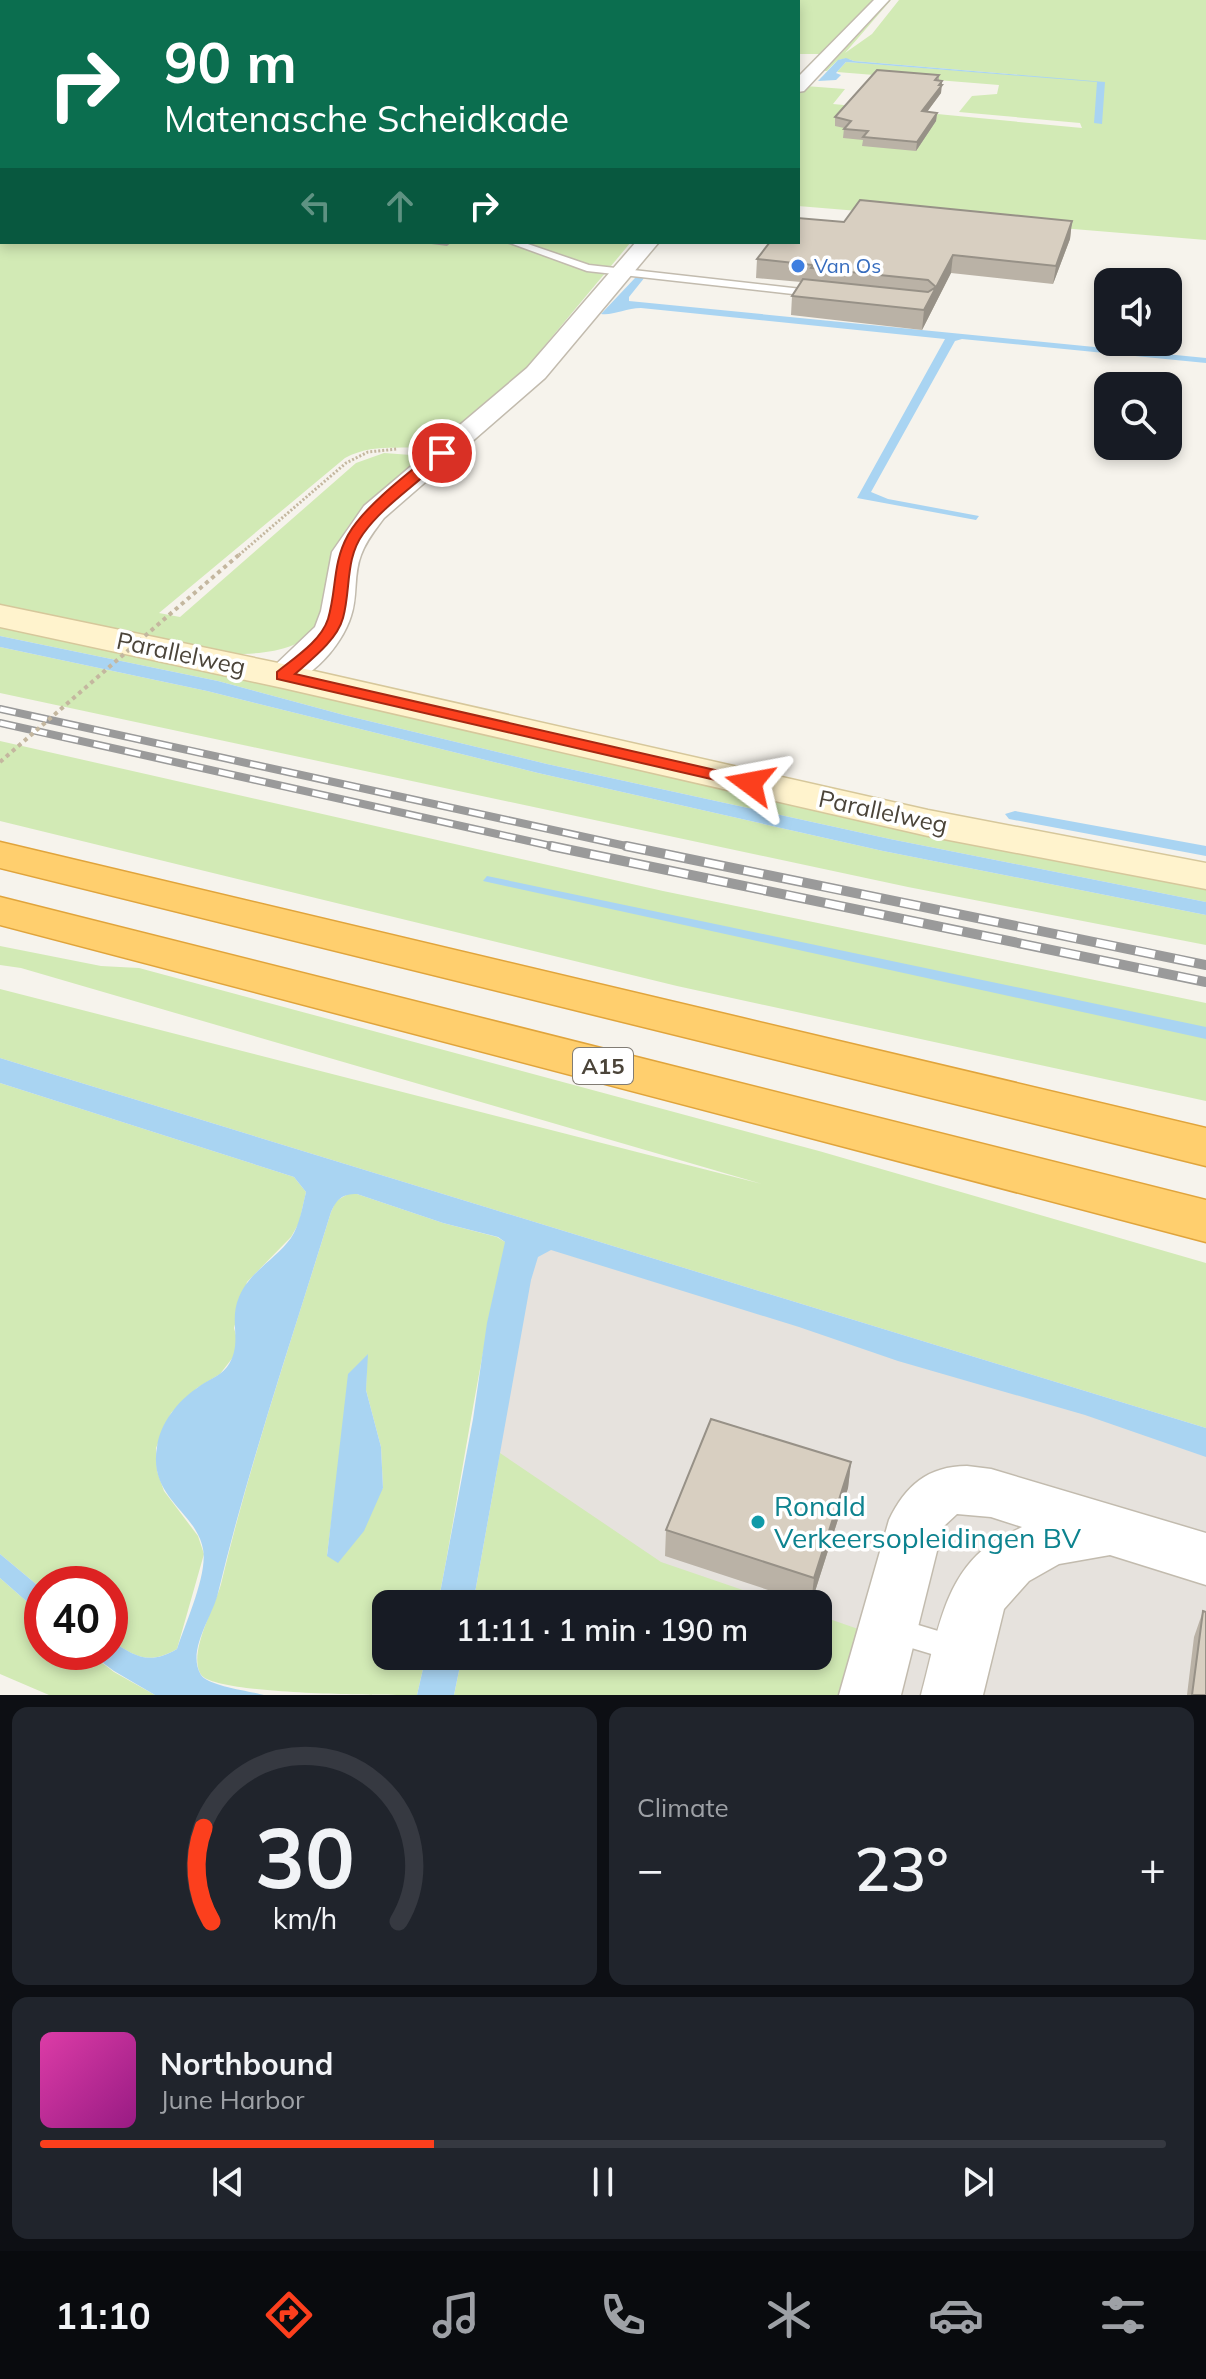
<!DOCTYPE html>
<html lang="en">
<head>
<meta charset="utf-8">
<style>
	:root { --surface:#171b24; --page:#20242c; --text:#f1f3f6; --muted:#9ea1a6; --line:#363941; --accent:#fc3f1d }
	body { margin:0; font-family:Mulish,sans-serif; background:var(--page); color:var(--text); height:100vh; display:flex; flex-direction:column; font-size:30px; white-space:nowrap }
	* { box-sizing:border-box; margin:0 }
	p { font-size:26px; color:var(--muted) }
	.icon { flex:none; width:44px; height:44px; fill:none; stroke:currentColor; stroke-width:2; stroke-linecap:round; stroke-linejoin:round }
	.map { position:relative; height:1695px; overflow:hidden }
	.sheet { display:flex; flex-direction:column; gap:12px; padding:12px; background:#0d0f14; flex:1 }
	.sheet>* { flex:none }
	.banner { position:absolute; left:0px; top:0px; width:800px; height:244px; box-shadow:0 4px 12px #0003; background:#0b6e4f; color:#fff; overflow:hidden }
	.buttons { position:absolute; left:1094px; top:268px; display:grid; gap:16px }
	.buttons a { display:grid; place-items:center; width:88px; height:88px; border-radius:16px; background:var(--surface); box-shadow:0 4px 12px #0003; font-size:40px }
	.speed { position:absolute; left:24px; top:1566px; display:flex; gap:16px; font-size:40px; font-weight:700; text-align:center }
	.speed>* { display:grid; place-content:center; width:104px; height:104px; border-radius:50%; background:var(--surface); box-shadow:0 4px 12px #0003; line-height:1 }
	.speed .limit { border:12px solid #d22; background:#fff; color:#111 }
	.pin { position:absolute; display:grid; place-items:center; width:68px; height:68px; color:#fff; margin:-34px; border:4px solid #fff; border-radius:50%; box-shadow:0 2px 8px #0007 }
	.me { position:absolute; width:88px; margin:-44px; rotate:283deg; stroke-linejoin:round; filter:drop-shadow(0 0 6px #0008) }
	.turn { display:flex; align-items:center; gap:28px; height:168px; padding:0 32px; font-size:36px }
	.turn .icon { width:104px; height:104px; stroke-width:2.5 }
	.turn b { display:block; font-size:56px; line-height:68px }
	.lanes { display:flex; align-items:center; height:76px; padding:0 32px; background:#0003; justify-content:center; gap:40px; direction:ltr }
	.lanes .off { opacity:.35 }
	.big { font-size:60px; font-weight:600; line-height:1.1 }
	.sheet .widget { flex:1; display:flex; flex-direction:column; justify-content:center; gap:12px; min-width:0; padding:0 28px; border-radius:16px; background:var(--page) }
	.sheet .dial { align-items:center; gap:0 }
	.dial svg { height:208px; overflow:visible; fill:none; stroke:var(--line); stroke-width:7; stroke-linecap:round; text-anchor:middle }
	.dial text { fill:var(--text); stroke:none }
	.song { display:flex; align-items:center; gap:24px }
	.cover { width:96px; height:96px; border-radius:12px; background:linear-gradient(135deg,hsl(320 70% 55%),hsl(310 70% 35%)) }
	.played { height:8px; border-radius:4px; background:linear-gradient(90deg,var(--accent) 35%,var(--line) 35%) }
	.keys { display:flex; justify-content:space-around; direction:ltr }
	.heat { display:flex; justify-content:space-between; align-items:center; font-size:44px; direction:ltr }
	.sheet .tiles { flex:1; display:grid; gap:12px; grid-template-columns:1fr 1fr }
	.widget:last-child { grid-column:span 2 }
	.trip { position:absolute; left:372px; top:1590px; width:460px; height:80px; border-radius:16px; background:var(--surface); box-shadow:0 4px 12px #0003; font-weight:600; line-height:80px; text-align:center }
	.menu { display:flex; height:128px; justify-content:space-around; align-items:center; background:#090b0e; color:var(--muted) }
	.menu .icon { width:56px; height:56px }
	.menu .on { color:var(--accent) }
	.menu b { font-size:36px; color:var(--text) }
	.map>svg:first-child { display:block }
	.industrial { fill:#e6e2dd }
	.green { fill:#d2eab5; fill-rule:evenodd }
	.water { fill:#a9d4f2 }
	.lines { fill:none; stroke-linecap:round; stroke-linejoin:round }
	.lane-casing { stroke:#c2bbae; stroke-width:3 }
	.street-casing { stroke:#c2bbae; stroke-width:3 }
	.secondary-casing { stroke:#d6c79b; stroke-width:3 }
	.highway-casing { stroke:#e0a43c; stroke-width:3 }
	.path-far1 { stroke:#c4b79f; stroke-width:3; stroke-dasharray:2 2; stroke-linecap:butt }
	.path { stroke:#c4b79f; stroke-width:4; stroke-dasharray:4 4; stroke-linecap:butt }
	.lane { fill:#fff; fill-rule:evenodd }
	.street { fill:#fff; fill-rule:evenodd }
	.secondary { fill:#fff3cd; fill-rule:evenodd }
	.highway { fill:#ffcf6e; fill-rule:evenodd }
	.rail-far1-casing { stroke:#9a9a9a; stroke-width:8 }
	.rail-casing { stroke:#9a9a9a; stroke-width:10 }
	.rail-far1 { stroke:#fff; stroke-width:5; stroke-dasharray:16; stroke-linecap:butt }
	.rail { stroke:#fff; stroke-width:7; stroke-dasharray:20; stroke-linecap:butt }
	.path-bridge { stroke:#c4b79f; stroke-width:4; stroke-dasharray:4 4; stroke-linecap:butt }
	.wall { fill:#bab2a6 }
	.shaded-wall { fill:#979187 }
	.building { fill:#d8cfc1; stroke:#979187; stroke-width:2 }
	.route { fill:#fc3f1d; stroke:#a42913; stroke-width:2 }
	.shop-dot { fill:#3f7fe0; stroke:#fff; stroke-width:3 }
	.culture-dot { fill:#0f9aa8; stroke:#fff; stroke-width:3 }
	.labels { text-anchor:middle; stroke-width:7; stroke-linejoin:round; paint-order:stroke }
	.far-shop-label { font-size:20px; fill:#366cbe; stroke:#fff; text-anchor:start }
	.shield { fill:#fff; stroke:#817c74; stroke-width:2 }
	.shield-label { font-size:22px; font-weight:bold; fill:#4b4439 }
	.street-label { font-size:24px; fill:#4b4439; stroke:#fff }
	.near-culture-label { font-size:28px; fill:#0d838f; stroke:#fff; text-anchor:start }
</style>
</head>
<body>
<div class="map">
<svg width="1206" height="1695" viewBox="0 0 1206 1695">
	<rect width="100%" height="100%" fill="#f6f3ec"/>
	<path class="industrial" d="M525,1233L1206,1441V1695H813L827,1635L818,1632V1604H738L653,1575L481,1457Z"/>
	<path class="green" d="M0,0H412L2,2V242H631L526,368L443,441C413,455 380,439 345,458L159,613L180,617L356,463L384,453L425,456C412,472 391,482 376,496C331,534 332,564 321,619C307,651 264,654 233,654L0,609Z
		M743,0H875L823,54H798V2H740Z
		M886,0H891L845,53L872,34L899,0H1206V240L798,206V93L805,86L845,89L833,104L1082,128L1080,123L959,112L972,96L997,94L999,85L837,72L846,62L1055,78L854,61C840,55 836,62 827,71H819Z
		M0,625L337,700L780,803L1206,888V902L890,839L547,764L344,715L218,681L0,636Z
		M0,647L207,691L538,773L883,851L1206,915V945L908,887L0,693Z
		M0,741L663,891L1206,1003V1101L677,986L0,821Z
		M0,946L101,966L139,968L819,1151L1206,1263V1428L0,1058V989L762,1184L21,968L0,965Z
		M0,1083L294,1177L306,1192L299,1223L291,1237L247,1282L234,1328L237,1339L234,1356L220,1374L197,1388L171,1413L156,1448L157,1471L164,1491L198,1536L204,1554L177,1649C147,1666 135,1656 110,1640V1584H42V1589L0,1554Z
		M348,1194H357L443,1223L497,1237L505,1242V1246C478,1364 461,1485 438,1604H386V1656H426L417,1695C379,1695 224,1695 202,1676C186,1656 215,1607 221,1584C251,1458 293,1336 331,1212L336,1201ZM367,1355L366,1390L381,1447L383,1488L327,1555L335,1493Z
		M500,1453L661,1562L784,1604H473Z
		M0,1578L42,1615V1652H88L114,1672L155,1695H49L0,1674Z
		M818,1615L861,1630L845,1695H454L462,1656H818Z"/>
	<path class="water" d="M846,58L854,61L1105,82L1102,124L1094,123L1097,82L846,62L836,73L841,75L836,80L818,81L838,60Z
		M645,277L629,297V301L1206,358V363L962,339L955,341L871,492L888,499L979,516L976,520L857,498L945,339L641,308C626,308 612,316 601,314L635,278Z
		M0,636L218,681L344,715L547,764L890,839L1206,902V915L883,851L538,773L207,691L0,647Z
		M1015,811L1206,846V856L1009,819L1005,814Z
		M487,876L1206,1027V1039L483,881Z
		M0,1058L1206,1428V1457L1085,1415L898,1361L799,1327L551,1250L538,1257L531,1280L473,1604H438L473,1419L487,1323L505,1242L498,1237L443,1223L357,1194C342,1194 337,1199 331,1212C292,1339 249,1464 218,1593C213,1616 186,1651 201,1675C208,1686 250,1691 264,1695H155L114,1671L88,1652H110V1640C135,1656 148,1666 177,1649C185,1624 208,1574 203,1549C196,1511 148,1498 157,1447C160,1423 178,1401 197,1388C207,1380 219,1377 227,1367C244,1344 228,1322 239,1297C250,1271 275,1260 291,1238C300,1224 302,1208 306,1192L294,1177L0,1083Z
		M368,1354L366,1390L381,1447L383,1488L364,1531L338,1563L327,1556L348,1374Z
		M0,1554L42,1589V1615L0,1578Z
		M426,1656H462L454,1695H417Z"/>
	<g class="lines">
		<defs>
			<path id="lane" d="M507,242H522L589,265L819,291L824,294L819,297L587,271Z
				M895,1618L968,1640L972,1649L968,1658L958,1662L885,1640L881,1631L885,1622Z"/>
			<path id="street" d="M874,0H889L804,91L798,92V77Z
				M636,242H659L545,378L384,518C375,530 366,541 361,555C353,575 358,596 351,616C342,646 304,691 271,683L266,676L271,669L315,627L321,611L332,552L364,506L527,368Z
				M967,1466L991,1469L1206,1533V1585L1110,1555L1059,1564L1029,1581L1004,1609L983,1695H921C936,1642 942,1579 989,1545C998,1537 1011,1533 1022,1527L991,1517L957,1514L943,1527L901,1695H839L889,1520C905,1486 928,1466 967,1466Z"/>
			<path id="secondary" d="M0,605L283,664L928,810L1206,863V889L928,836L283,688L0,627Z"/>
			<path id="highway" d="M0,842L1206,1128V1166L0,868Z
				M0,897L1206,1200V1242L0,925Z"/>
		</defs>
		<use href="#lane" class="lane-casing"/>
		<use href="#street" class="street-casing"/>
		<use href="#secondary" class="secondary-casing"/>
		<use href="#highway" class="highway-casing"/>
		<path class="path-far1" d="M239,555L346,463L368,452L397,449"/>
		<path class="path" d="M169,615L241,553"/>
		<use href="#lane" class="lane"/>
		<use href="#street" class="street"/>
		<use href="#secondary" class="secondary"/>
		<use href="#highway" class="highway"/>
		<defs>
			<path id="rail-far1" d="M0,709L635,848
				M0,723L560,848"/>
			<path id="rail" d="M551,846L1206,982
				M626,846L1206,965"/>
		</defs>
		<use href="#rail-far1" class="rail-far1-casing"/>
		<use href="#rail" class="rail-casing"/>
		<use href="#rail-far1" class="rail-far1"/>
		<use href="#rail" class="rail"/>
		<path class="path-bridge" d="M0,762L169,615"/>
	</g>
	<path class="wall" d="M939,75V81H942L941,93L927,112L937,113L936,121L916,151L862,146L863,140L843,138L844,128L835,126V117Z
		M1072,221L1070,239L1053,284L951,273L922,330L791,315L792,296L801,282L756,278L757,259L844,222Z
		M416,242H452L447,246Z
		M851,1462L848,1488L811,1604L665,1556L666,1530Z
		M1203,1611L1206,1695H1187L1194,1637Z"/>
	<path class="shaded-wall" d="M942,81L941,93L921,120L922,111Z
		M937,113L936,121L916,151L917,142Z
		M1072,221L1070,239L1053,284L1056,266Z
		M953,255L951,273L922,330L924,310Z
		M851,1462L848,1488L811,1604L814,1578Z"/>
	<path class="building" d="M877,70L939,75L935,80L942,81L939,85H942L922,111L937,113L917,142L863,137L868,131L844,129L851,121L835,117Z
		M860,200L1072,221L1056,266L953,255L924,310L792,296L803,279L928,292L936,287L928,280L811,268L813,265L757,259L770,242H798V218L844,222Z
		M711,1419L851,1462L814,1578L666,1530Z
		M1203,1611L1206,1612V1695H1192Z"/>
	<path class="route" d="M437,450L448,453C422,482 386,502 363,534C345,559 351,589 343,618C337,640 312,659 295,674L750,778L758,783L756,786L750,788L277,679V672C294,658 321,641 328,619C337,589 332,564 348,535C364,506 411,471 437,450Z"/>
	<circle class="shop-dot" cx="798" cy="266" r="8"/>
	<circle class="culture-dot" cx="758" cy="1522" r="8"/>
	<g class="labels">
		<g class="far-shop-label">
			<text x="814" y="273">Van Os</text>
		</g>
		<rect class="shield" x="573" y="1048" width="60" height="36" rx="6"/>
		<g class="shield-label">
			<text x="603" y="1074">A15</text>
		</g>
		<g class="street-label">
			<text transform="translate(181 654) rotate(12)" y="8">Parallelweg</text>
			<text transform="translate(883 812) rotate(12)" y="8">Parallelweg</text>
		</g>
		<g class="near-culture-label">
			<text x="774" y="1516">Ronald<tspan x="774" dy="32">Verkeersopleidingen BV</tspan></text>
		</g>
	</g>
</svg>
<div class="buttons">
<a><svg class="icon" aria-label="sound" viewBox="0 0 24 24"><path d="M4 9h4l5-4v14l-5-4H4zM17 9q2 3 0 6"/></svg></a>
<a><svg class="icon" aria-label="search" viewBox="0 0 24 24"><circle cx="10" cy="10" r="6"/><path d="M15 15l6 6"/></svg></a>
</div>
<div class="speed"><div class="limit">40</div></div>
<div class="pin" style="left:442px;top:453px;background:#d93025"><svg class="icon" aria-label="arrive" viewBox="0 0 24 24"><path d="M6 21V4h12l-3 4 3 4H6"/></svg></div>
<svg class="me" style="left:750px;top:783px" viewBox="-20 -20 40 40"><path d="M0-17L14 15 0 8-14 15z" fill="#fc3f1d" stroke="#fff" stroke-width="4"/></svg>
<div class="trip">11:11 · 1 min · 190 m</div>
<div class="banner">
<div class="turn"><svg class="icon" aria-label="right" viewBox="0 0 24 24"><path d="M7 20v-9h11M14 6l5 5-5 5"/></svg><div><b>90 m</b>Matenasche Scheidkade</div></div>
<div class="lanes"><svg class="icon off" aria-label="left" viewBox="0 0 24 24"><path d="M17 20v-9H6M10 6l-5 5 5 5"/></svg><svg class="icon off" aria-label="ahead" viewBox="0 0 24 24"><path d="M12 20V5M6 11l6-6 6 6"/></svg><svg class="icon" aria-label="right" viewBox="0 0 24 24"><path d="M7 20v-9h11M14 6l5 5-5 5"/></svg></div>
</div>
</div>
<section class="sheet">
<div class="tiles">
<div class="widget dial"><svg viewBox="0 0 100 80">
<path d="M14 69A42 42 0 1 1 86 69"/>
<path d="M14 69A42 42 0 0 1 11 33" stroke="#fc3f1d"/>
<text x="50" y="56" font-size="32" font-weight="700">30</text>
<text x="50" y="72" font-size="11">km/h</text>
</svg></div>
<div class="widget"><p>Climate</p>
<div class="heat"><a>−</a><b class="big">23°</b><a>+</a></div>
</div>
<div class="widget">
<div class="song"><i class="cover"></i><div><b>Northbound</b><p>June Harbor</p></div></div>
<div class="played"></div>
<div class="keys"><svg class="icon" aria-label="previous" viewBox="0 0 24 24"><path d="M18 5L8 12l10 7zM5 5v14"/></svg><svg class="icon" aria-label="pause" viewBox="0 0 24 24"><path d="M8 5v14M16 5v14"/></svg><svg class="icon" aria-label="next" viewBox="0 0 24 24"><path d="M6 5l10 7-10 7zM19 5v14"/></svg></div>
</div>
</div>
</section>
<nav class="menu">
<b>11:10</b>
<svg class="icon on" aria-label="directions" viewBox="0 0 24 24"><path d="M12 3l9 9-9 9-9-9zM9 14v-3h6M13 9l2 2-2 2"/></svg>
<svg class="icon" aria-label="music" viewBox="0 0 24 24"><path d="M9 18V5l10-2v13"/><circle cx="6" cy="18" r="3"/><circle cx="16" cy="16" r="3"/></svg>
<svg class="icon" aria-label="phone" viewBox="0 0 24 24"><path d="M5 4h4l2 5-3 2q2 4 5 5l2-3 5 2v4C11 20 4 13 5 4z"/></svg>
<svg class="icon" aria-label="climate" viewBox="0 0 24 24"><path d="M12 3v18M4 7l16 10M4 17L20 7"/></svg>
<svg class="icon" aria-label="car" viewBox="0 0 24 24"><path d="M5 17H2v-5l4-1 3-4h7l3 4 3 1v5h-3M9 17h6M6 11h13"/><circle cx="7" cy="17" r="2"/><circle cx="17" cy="17" r="2"/></svg>
<svg class="icon" aria-label="filters" viewBox="0 0 24 24"><path d="M4 7h16M4 17h16"/><circle cx="9" cy="7" r="2"/><circle cx="15" cy="17" r="2"/></svg>
</nav>
</body>
</html>
